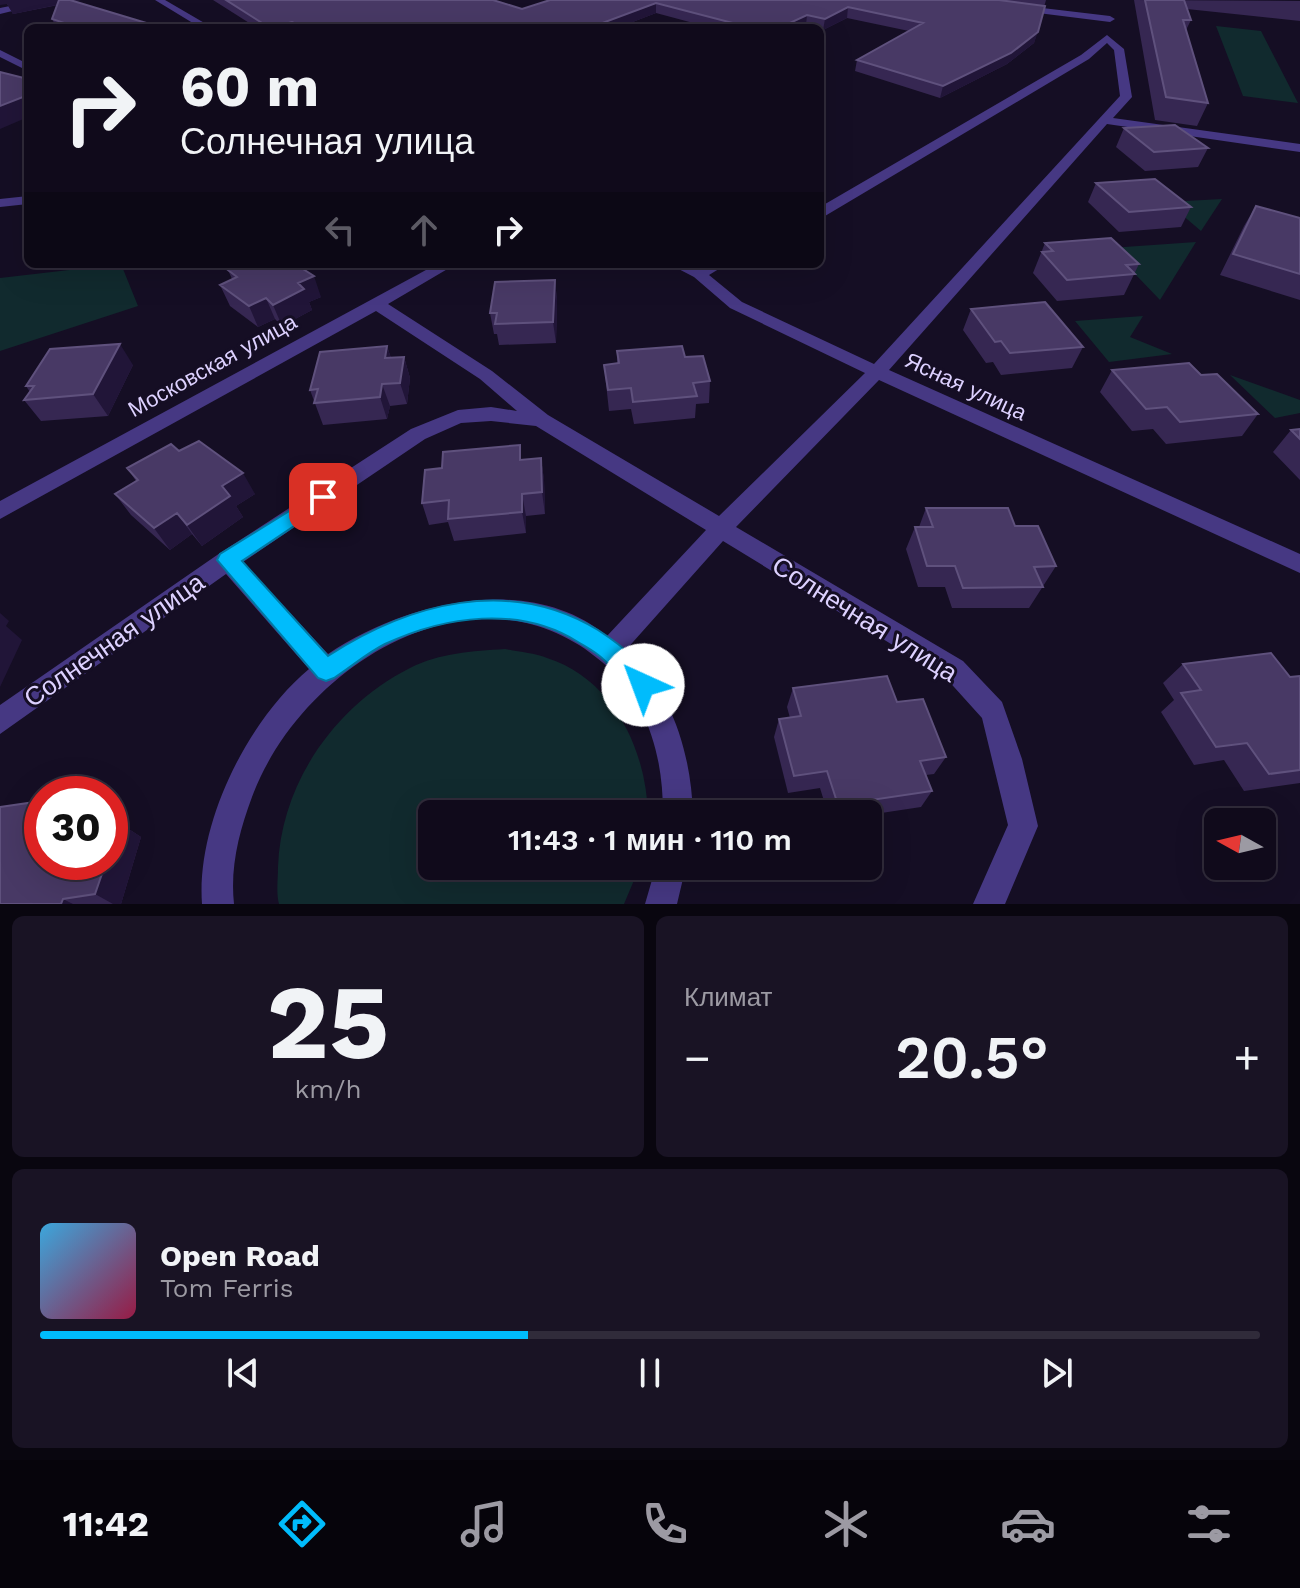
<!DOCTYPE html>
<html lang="ru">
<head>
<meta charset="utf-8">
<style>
	:root { --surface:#100a1b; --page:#191324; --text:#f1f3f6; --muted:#9c9aa3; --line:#302b3a; --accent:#00bcfc }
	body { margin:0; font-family:"Work Sans",sans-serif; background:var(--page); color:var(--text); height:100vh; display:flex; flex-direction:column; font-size:30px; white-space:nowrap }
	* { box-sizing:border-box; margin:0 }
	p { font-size:26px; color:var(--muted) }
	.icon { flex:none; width:44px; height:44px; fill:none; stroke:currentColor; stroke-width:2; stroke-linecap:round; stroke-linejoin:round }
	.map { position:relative; height:904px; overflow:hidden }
	.panel { display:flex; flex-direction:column; gap:12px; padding:12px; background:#09060f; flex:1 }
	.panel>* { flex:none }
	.top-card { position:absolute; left:24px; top:24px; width:800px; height:244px; border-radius:12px; box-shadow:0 8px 32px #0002,0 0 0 2px var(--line); background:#100a1b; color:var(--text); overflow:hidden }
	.needle { width:52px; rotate:278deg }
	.fabs { position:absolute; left:1204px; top:808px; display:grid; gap:16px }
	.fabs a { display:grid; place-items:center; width:72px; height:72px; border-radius:12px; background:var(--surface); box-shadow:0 8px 32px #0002,0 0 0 2px var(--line); font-size:40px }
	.speed { position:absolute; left:24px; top:776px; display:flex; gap:16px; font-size:40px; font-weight:700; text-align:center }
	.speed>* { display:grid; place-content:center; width:104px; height:104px; border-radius:50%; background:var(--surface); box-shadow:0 8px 32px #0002,0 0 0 2px var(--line); line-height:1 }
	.speed .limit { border:12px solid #d22; background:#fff; color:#111 }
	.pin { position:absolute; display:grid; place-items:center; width:68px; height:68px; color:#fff; margin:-34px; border-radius:16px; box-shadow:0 4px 12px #0006 }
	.me { position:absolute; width:88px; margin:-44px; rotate:317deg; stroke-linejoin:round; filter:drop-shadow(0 0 6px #0008) }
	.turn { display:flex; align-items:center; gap:28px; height:168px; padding:0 24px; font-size:36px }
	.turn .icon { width:104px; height:104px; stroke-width:2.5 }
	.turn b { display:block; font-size:56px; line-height:68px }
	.lanes { display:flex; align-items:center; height:76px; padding:0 24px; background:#0003; justify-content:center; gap:40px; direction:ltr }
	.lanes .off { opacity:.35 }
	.big { font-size:60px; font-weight:600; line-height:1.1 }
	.panel .tile { flex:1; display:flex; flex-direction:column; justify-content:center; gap:12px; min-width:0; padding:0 28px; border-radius:12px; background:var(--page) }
	.panel .dial { align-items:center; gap:0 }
	.dial b { font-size:104px; line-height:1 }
	.song { display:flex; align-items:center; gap:24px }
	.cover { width:96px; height:96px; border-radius:12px; background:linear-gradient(135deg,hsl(200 70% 55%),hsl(340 70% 35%)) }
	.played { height:8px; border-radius:4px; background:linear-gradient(90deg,var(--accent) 40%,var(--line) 40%) }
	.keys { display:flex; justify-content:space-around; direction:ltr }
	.heat { display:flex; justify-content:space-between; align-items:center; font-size:44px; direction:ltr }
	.panel .tiles { flex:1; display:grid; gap:12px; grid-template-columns:1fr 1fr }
	.tile:last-child { grid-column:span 2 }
	.trip { position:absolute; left:418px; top:800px; width:464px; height:80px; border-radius:12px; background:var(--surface); box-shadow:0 8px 32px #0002,0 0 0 2px var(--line); font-weight:600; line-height:80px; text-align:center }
	.dock { display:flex; height:128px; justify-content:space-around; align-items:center; background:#06040b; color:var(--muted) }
	.dock .icon { width:56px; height:56px }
	.dock .selected { color:var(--accent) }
	.dock b { font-size:36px; color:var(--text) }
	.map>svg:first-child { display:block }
	.green { fill:#112a2e }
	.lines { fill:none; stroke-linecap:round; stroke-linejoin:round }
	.minor { fill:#463883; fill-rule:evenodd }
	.wall { fill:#362752 }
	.shaded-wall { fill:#211538 }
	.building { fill:#483965; stroke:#5f517d; stroke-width:2 }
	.route { fill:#00bcfc; stroke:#007aa4; stroke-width:2 }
	.labels { text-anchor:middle; stroke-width:6; stroke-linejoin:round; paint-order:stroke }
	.street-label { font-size:22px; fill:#ddd1ff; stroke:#150e24 }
	.near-street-label { font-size:26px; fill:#ddd1ff; stroke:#150e24 }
</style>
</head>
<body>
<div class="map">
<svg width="1300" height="904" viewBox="0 0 1300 904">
	<rect width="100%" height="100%" fill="#150e24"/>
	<path class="green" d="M1216,26L1261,31L1298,103L1243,96Z
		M1222,199L1201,231L1167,202Z
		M1196,242L1160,300L1110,248Z
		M121,264L138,306L0,351V278Z
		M1143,316L1130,337L1172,354L1109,362L1075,321Z
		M1230,375L1300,400V413L1275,418Z
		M505,649C519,652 534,653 547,658C613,679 646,749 648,814H432V866H640L624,904H279C276,893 278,879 278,867C281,783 335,706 410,668C440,653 472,651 505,649Z"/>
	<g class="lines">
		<path class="minor" d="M40,0H57L0,14V8Z
			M155,0H165L213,28H201Z
			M1017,5L1110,16L1115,19L1110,22L1014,10Z
			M1107,35L1124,49L1132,97L1113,118L1300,144V152L1107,124L889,370L1300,554V573L879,380L736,527L963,661L1002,702L1022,759L1038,826L1005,904H973L1008,825L982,718L945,677L723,541L625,651C673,690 691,755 693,814H663C663,755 648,701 602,662C477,555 301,665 252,797C239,832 230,867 234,904H202C196,823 248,720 309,669L226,574L0,734V705L220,553L411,429L458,410L491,407L517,411L480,379L376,311L0,519V501L437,264H456L388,304L492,371L548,415L719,516L865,373L730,308L694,277L669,264H690L699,268L707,264H727L709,275L742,302L874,364L1120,96L1114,50L1107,43L1089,59L825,216L820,217V207L1081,55ZM491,421L536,426L706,530L607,636C528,571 404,603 328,654L243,562L425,439L461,423Z
			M0,50L28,64V71L0,57Z
			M28,196V204L0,207V199Z
			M656,866H686L677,904H645Z"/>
	</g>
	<path class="wall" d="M0,0H81L74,1L163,28H57L52,19L58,5L13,14L7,4Z
		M213,0H493L522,9L550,0H1046L1034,43L1007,64L940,98L855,71L857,60L909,31L847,18L823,30L806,25L800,28H712L656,13L617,28H257Z
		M1134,0L1300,1V21L1187,9L1191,20L1186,30L1208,103L1197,126L1155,120Z
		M1124,128L1208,148L1198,167L1145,171L1116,147Z
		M1096,183L1191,207L1181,227L1119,232L1088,202Z
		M1256,206L1300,218V300L1220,275L1244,226Z
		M1045,243L1139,264L1124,295L1057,301L1033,273Z
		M228,270L321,297L309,302L312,310L282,326L275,319L258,327L230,306L220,285L232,279Z
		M555,280L557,301L556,343L499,345L497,334H494L490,313Z
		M971,309L1083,347L1072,368L1001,375L993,362L986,363L963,330Z
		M387,346L391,358L404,357L410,378L407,404L390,406L387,419L323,425L310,390Z
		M617,351L685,357L710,381L709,403L696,404L695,418L634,424L631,409L609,411L604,365L617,364Z
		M133,365L108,416L41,421L24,400L30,392L26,386Z
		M1112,370L1201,375L1258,414L1242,436L1166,444L1153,429L1132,431L1100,392Z
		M1300,429V480L1273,452L1291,430Z
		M179,451L255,494L236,506L243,517L202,546L192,534L170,550L131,515L115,494L136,481L127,468Z
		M541,458L544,480L545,514L526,516V533L454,541L448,522L429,525L422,503L522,460Z
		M926,508L1015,526L1056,566L1029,608H952L945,587H918L906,549L915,527H919Z
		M1183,664L1290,677L1300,676V783L1244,791L1224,760L1194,765L1161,712L1174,700L1163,683Z
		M793,688L897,702L946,757L934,774L926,775L932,791L921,807L868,815V814H828L820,788L788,793L774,737L779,719L790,718L787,707Z
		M110,802L121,810L117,822H118L141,837L121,904H0L110,862Z"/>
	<path class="shaded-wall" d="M0,0H81L13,14L7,4L0,5Z
		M656,3V13L617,28H589Z
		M848,7L847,18L823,30L825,19Z
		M807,15L806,25L800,28H779Z
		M292,22L294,28H270Z
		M1038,32L1034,43L1007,64L940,98L943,86Z
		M28,95V117L0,129V106Z
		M314,276L321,297L309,302L312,310L282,326L273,305L298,283Z
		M555,280L557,301L556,343L553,322Z
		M266,298L275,319L258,327L249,306Z
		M120,344L133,365L108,416L93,394Z
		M387,346L394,368L385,358Z
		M404,357L410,378L407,404L400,383Z
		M382,384L390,406L387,419L380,397Z
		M541,458L544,480L545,514L542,492Z
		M243,473L255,494L236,506L243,517L202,546L187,525L222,486Z
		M522,494L526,516V533L522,512Z
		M177,513L192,534L170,550L154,528Z
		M0,613L9,621L6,626L22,640L0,687Z
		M110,802L121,810L111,841H110Z
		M118,822L141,837L121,904H113L95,894L106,862H110V848Z
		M63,899L73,904H61Z"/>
	<path class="building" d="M59,0H70L163,28H79L52,19Z
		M226,0H493L522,9L550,0H999L1045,6L1038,32L1011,53L943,86L857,60L923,23L848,7L825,19L807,15L779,28H752L656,3L589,28H306L292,22L270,28Z
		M1145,0H1184L1191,20H1183L1208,103L1166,97Z
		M0,72L28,79V95L0,106Z
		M1175,125L1208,148L1154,152L1124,128Z
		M1155,179L1191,207L1129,212L1096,183Z
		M1256,206L1300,218V274L1233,254Z
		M1111,238L1139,264L1126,265L1135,274L1067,280L1042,252L1053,251L1045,243Z
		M242,264H295L314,276L298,283L304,289L273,305L266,298L249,306L220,285L237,277L228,270Z
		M555,280L553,322L495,324L497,313H490L495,282Z
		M1045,302L1083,347L1010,353L1001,341L995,342L971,309Z
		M120,344L93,394L24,400L34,386H26L50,349Z
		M387,346L385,358L404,357L400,383L382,384L380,397L314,403L318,389L310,390L320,352Z
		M682,346L685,357L703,356L710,381L693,383L697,396L633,402L631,388L608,390L604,365L619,363L617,351Z
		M1189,363L1201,375L1217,374L1258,414L1180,422L1167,407L1146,409L1112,370Z
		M1300,429V439L1291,430Z
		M199,441L243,473L222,486L230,496L187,525L177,513L154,528L115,494L138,480L127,468L171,444L179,451Z
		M520,445V460L541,458L542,492L522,494V512L448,519L449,500L422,503L425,470L442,468L443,452Z
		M926,508H1008L1015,526H1038L1056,566L1034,567L1043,587L963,588L955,566H927L915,527H933Z
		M1271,653L1290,677L1300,676V770L1269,774L1247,743L1216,747L1181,693L1201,690L1183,664Z
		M887,676L897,702L923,699L946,757L920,761L932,791L838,805L827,771L794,776L779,719L801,716L793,688Z
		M42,801V862H106L95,894L63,899L61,904H0V807Z
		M118,822L110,848V823Z"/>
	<path class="route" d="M323,490L330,492L333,497L330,502L242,561L328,656C410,603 509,576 598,630C618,643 644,662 655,685L651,692L643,696C626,689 616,670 603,659C596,652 586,647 578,642C519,605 445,616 385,644C367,653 351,667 334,678L326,681L318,678L217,560L220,554Z"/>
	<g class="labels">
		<g class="street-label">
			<text transform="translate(212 365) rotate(-29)" y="8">Московская улица</text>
			<text transform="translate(966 386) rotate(25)" y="8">Ясная улица</text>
		</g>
		<g class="near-street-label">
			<text transform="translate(865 619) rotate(32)" y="9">Солнечная улица</text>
			<text transform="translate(114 640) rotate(-35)" y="9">Солнечная улица</text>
		</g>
	</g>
</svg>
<div class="fabs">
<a><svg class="needle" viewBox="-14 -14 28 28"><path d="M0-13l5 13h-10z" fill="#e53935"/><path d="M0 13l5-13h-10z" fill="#9c9aa3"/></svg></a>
</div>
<div class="speed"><div class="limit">30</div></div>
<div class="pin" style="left:323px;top:497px;background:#d93025"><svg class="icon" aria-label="arrive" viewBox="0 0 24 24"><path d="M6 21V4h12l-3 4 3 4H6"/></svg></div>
<svg class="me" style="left:643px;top:685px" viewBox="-20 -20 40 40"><circle r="19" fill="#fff"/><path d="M0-13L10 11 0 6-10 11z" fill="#00bcfc"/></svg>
<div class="trip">11:43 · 1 мин · 110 m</div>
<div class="top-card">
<div class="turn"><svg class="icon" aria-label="right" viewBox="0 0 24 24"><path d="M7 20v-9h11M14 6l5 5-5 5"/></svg><div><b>60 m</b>Солнечная улица</div></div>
<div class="lanes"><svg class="icon off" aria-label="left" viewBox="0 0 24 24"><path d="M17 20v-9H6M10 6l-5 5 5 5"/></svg><svg class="icon off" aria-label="ahead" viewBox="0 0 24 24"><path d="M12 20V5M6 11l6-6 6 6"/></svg><svg class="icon" aria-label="right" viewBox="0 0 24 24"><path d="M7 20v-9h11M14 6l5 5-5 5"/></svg></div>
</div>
</div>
<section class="panel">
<div class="tiles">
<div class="tile dial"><b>25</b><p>km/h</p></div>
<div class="tile"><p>Климат</p>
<div class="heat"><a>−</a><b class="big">20.5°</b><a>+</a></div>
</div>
<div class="tile">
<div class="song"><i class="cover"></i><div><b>Open Road</b><p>Tom Ferris</p></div></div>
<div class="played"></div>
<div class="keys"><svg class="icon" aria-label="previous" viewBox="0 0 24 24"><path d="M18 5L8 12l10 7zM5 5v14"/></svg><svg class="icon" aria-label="pause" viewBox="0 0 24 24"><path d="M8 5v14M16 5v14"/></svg><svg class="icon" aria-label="next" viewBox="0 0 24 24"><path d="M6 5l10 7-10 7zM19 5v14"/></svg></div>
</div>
</div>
</section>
<nav class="dock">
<b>11:42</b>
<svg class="icon selected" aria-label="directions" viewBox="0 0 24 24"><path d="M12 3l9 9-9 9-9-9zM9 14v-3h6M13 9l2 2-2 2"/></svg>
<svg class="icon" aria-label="music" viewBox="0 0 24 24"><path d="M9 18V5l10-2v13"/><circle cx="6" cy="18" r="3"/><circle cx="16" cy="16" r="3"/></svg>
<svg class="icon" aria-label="phone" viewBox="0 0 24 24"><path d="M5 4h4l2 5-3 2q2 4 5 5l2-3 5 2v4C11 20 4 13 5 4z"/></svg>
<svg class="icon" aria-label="climate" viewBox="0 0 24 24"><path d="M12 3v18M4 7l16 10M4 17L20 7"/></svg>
<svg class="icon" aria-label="car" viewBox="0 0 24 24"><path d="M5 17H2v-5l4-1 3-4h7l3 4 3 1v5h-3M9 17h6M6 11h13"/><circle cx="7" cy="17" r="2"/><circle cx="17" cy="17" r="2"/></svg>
<svg class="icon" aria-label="filters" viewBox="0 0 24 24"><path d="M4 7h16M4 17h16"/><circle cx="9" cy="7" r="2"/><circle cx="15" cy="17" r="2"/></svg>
</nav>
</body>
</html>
